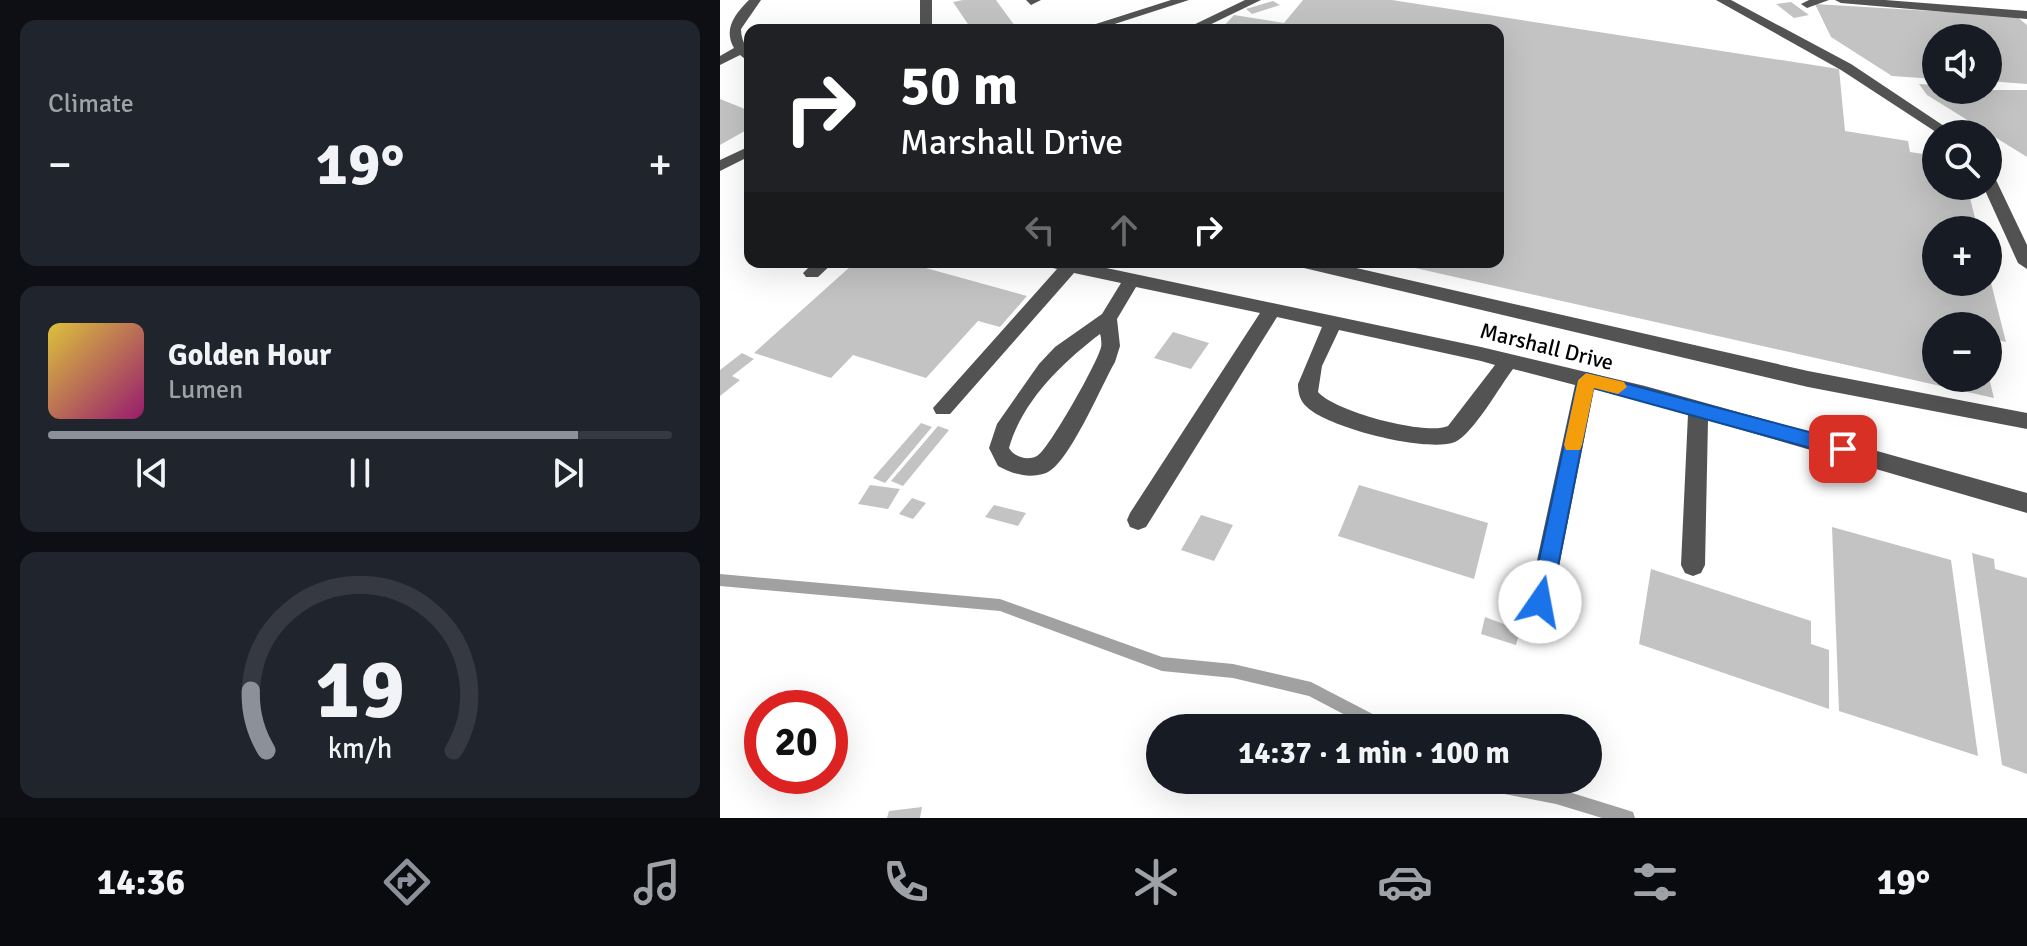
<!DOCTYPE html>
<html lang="en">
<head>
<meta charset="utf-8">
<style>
	:root { --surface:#171b24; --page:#20242c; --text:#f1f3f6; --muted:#9ea1a6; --line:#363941; --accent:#8c9099 }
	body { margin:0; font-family:Signika,sans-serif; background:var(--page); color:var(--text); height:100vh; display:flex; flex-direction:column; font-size:30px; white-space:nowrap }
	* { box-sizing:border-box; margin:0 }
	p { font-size:26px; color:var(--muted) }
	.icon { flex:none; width:44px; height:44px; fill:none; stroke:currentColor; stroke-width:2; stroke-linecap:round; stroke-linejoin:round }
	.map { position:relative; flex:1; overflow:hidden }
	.panel { display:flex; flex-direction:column; gap:20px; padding:20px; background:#0d0f14; width:720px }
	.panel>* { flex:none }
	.banner { position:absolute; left:24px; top:24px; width:760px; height:244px; border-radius:16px; box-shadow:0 8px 32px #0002; background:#202124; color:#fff; overflow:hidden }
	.tools { position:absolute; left:1202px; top:24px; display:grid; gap:16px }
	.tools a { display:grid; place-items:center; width:80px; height:80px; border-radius:50%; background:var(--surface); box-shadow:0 8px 32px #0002; font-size:40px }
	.speed { position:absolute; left:24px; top:690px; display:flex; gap:16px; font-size:40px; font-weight:700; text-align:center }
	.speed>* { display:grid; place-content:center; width:104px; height:104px; border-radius:50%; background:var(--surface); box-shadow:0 8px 32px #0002; line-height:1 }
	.speed .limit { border:12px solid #d22; background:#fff; color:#111 }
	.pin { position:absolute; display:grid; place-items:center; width:68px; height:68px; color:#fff; margin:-34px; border-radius:16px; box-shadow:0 4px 12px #0006 }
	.me { position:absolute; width:88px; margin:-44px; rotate:12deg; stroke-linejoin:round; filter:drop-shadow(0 0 6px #0008) }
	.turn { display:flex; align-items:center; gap:28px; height:168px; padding:0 24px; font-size:36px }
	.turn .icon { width:104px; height:104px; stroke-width:2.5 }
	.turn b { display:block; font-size:56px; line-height:68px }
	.lanes { display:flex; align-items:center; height:76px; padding:0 24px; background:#0003; justify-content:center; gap:40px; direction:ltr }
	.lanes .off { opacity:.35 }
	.big { font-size:60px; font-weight:700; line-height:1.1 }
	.panel .tile { flex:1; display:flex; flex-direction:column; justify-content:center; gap:12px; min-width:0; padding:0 28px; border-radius:16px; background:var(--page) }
	.panel .dial { align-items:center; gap:0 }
	.dial svg { height:208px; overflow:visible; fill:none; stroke:var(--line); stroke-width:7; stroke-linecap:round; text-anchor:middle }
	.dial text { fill:var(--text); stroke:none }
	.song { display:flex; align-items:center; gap:24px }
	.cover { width:96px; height:96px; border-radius:12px; background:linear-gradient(135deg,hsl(50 70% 55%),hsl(320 70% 35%)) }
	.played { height:8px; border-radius:4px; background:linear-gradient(90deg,var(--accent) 85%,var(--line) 85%) }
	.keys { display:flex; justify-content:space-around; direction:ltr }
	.heat { display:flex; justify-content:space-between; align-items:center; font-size:44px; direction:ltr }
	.trip { position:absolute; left:426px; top:714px; width:456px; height:80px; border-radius:40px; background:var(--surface); box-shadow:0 8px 32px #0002; font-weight:700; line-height:80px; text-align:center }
	.tabs { display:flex; height:128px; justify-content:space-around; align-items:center; background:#090b0e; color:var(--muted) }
	.tabs .icon { width:56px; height:56px }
	.tabs .current { color:var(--accent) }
	.tabs b { font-size:36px; color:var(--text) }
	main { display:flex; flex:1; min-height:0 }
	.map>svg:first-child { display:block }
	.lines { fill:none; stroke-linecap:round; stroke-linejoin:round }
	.stream { fill:#a1a1a1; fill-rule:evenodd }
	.building { fill:#c3c3c3 }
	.minor { fill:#535353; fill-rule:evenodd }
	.route { fill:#1a73e8; stroke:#114b97; stroke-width:2 }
	.slow { fill:#f59e0b }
	.labels { text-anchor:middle; stroke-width:7; stroke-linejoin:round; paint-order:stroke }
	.street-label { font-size:22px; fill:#000; stroke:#fff }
</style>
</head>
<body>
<main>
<section class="panel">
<div class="tile"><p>Climate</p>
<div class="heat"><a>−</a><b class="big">19°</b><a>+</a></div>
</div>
<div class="tile">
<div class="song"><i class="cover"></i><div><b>Golden Hour</b><p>Lumen</p></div></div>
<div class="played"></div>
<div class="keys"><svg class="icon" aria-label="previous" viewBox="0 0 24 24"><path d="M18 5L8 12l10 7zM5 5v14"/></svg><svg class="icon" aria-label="pause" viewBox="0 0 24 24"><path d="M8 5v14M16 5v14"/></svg><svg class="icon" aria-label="next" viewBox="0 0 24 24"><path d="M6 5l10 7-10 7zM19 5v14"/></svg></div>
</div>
<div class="tile dial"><svg viewBox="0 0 100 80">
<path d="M14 69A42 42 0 1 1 86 69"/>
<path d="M14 69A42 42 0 0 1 8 46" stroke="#8c9099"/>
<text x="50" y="56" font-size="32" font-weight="700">19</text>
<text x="50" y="72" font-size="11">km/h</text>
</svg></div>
</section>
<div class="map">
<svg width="1307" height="818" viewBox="0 0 1307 818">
	<rect width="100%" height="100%" fill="#fff"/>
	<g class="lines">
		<path class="stream" d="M0,574L280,599L442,657L513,664L591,682L670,723L672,728H650L589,696L513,678L442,671L280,611L0,586Z
			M746,780H793L836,788L907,810L913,812L915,818H882L836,804L754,788L749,785Z"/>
	</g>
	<path class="building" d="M243,0H276L295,26L278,30H252L233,2Z
		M583,0H672L1119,69L1125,131L1188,141L1190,152L1216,156V186H1247L1258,230H1216V282H1268L1269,275L1286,342L1268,338V326H1216V378H1269L1274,398L673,263L778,262V30H500L514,15L564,23Z
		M553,1L560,5L532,14L526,9Z
		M1071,2L1089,15L1074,18L1056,4Z
		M1095,4L1296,16L1307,25V84L1268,81V38H1216V79L1172,76L1111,37Z
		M1199,84L1216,85V90H1307V157L1207,95Z
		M0,99L30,111V128L0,145Z
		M119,262H184L307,296L280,327L258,321L206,378L133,355L111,378L34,353L131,266Z
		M453,332L489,343L471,369L434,358Z
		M22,353L34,359L12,376L20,380L0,396V370Z
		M201,423L212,427L165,483L153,478Z
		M218,426L229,430L183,486L171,481Z
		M150,485L180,489L168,509L138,504Z
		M639,485L768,523L754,579L618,536Z
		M192,498L206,503L193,519L179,514Z
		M274,505L306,513L298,526L265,517Z
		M481,515L513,525L494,561L461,550Z
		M1112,527L1231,560L1258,756L1119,711Z
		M1252,553L1274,559L1275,569L1307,578V774L1282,765Z
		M931,569L1091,621V644L1109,650V709L919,644Z
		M765,617L800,630L796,645L761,634Z
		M202,807L200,818H167L169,811Z"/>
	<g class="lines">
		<path class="minor" d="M29,0H41L21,29C21,43 30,50 30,63L20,55L0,65V56L14,48C3,29 15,14 29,0Z
			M200,0H212V30H200Z
			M306,0H321L311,5Z
			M451,0H469L376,30H357Z
			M525,0H541L479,30H463Z
			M996,0H1011L1131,64L1236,134H1219L1121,70Z
			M1109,0L1087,8L1081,4L1089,0Z
			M1115,0H1165L1307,11V19L1121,3Z
			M30,146V156L0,171V160Z
			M1268,175L1276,180L1307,245V269L1298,263L1263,186H1268Z
			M94,262H114L98,277H86L83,273Z
			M321,262H358L761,347L925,386L1307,493V513L988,420L985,565L981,573L973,576L965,573L961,565L968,414L874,389L832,602L828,610L820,614L812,610L808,602L855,385L793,369C780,386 753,434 735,442C708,453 608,428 587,407C580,401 578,393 578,384L602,327L557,317L426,527L418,530L410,527L407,520L410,513L540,313L416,287L397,319L400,346L395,362C381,386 349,464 326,473C308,479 293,474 278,466L269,448L277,424L319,364L335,347L382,314L401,283L354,273L230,414H216L213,408L337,269L324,266ZM619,330L761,361L775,365L728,426C705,436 614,411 598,392L602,366ZM380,334C381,336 382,345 381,347C379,360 328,451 317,456C307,461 294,457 289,448C302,401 343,362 380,334Z
			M575,262H610L1088,371L1307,413V429L1088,387L584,268Z"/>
	</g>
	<path class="route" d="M866,373L1123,441L1129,444L1132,449L1129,455L1123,457L873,388L831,602L828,610L820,613L813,610L810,602L858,380Z"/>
	<path class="slow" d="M866,373L904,382L907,387L898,394L874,388L862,445L860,450H846L844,445L858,380Z"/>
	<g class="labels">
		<g class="street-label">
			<text transform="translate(827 346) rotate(14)" y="8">Marshall Drive</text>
		</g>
	</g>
</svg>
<div class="tools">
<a><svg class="icon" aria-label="sound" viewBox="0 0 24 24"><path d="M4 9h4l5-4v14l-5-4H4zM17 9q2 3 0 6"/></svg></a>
<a><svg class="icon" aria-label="search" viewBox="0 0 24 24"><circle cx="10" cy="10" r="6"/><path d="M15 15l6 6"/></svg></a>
<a>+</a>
<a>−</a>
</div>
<div class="speed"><div class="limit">20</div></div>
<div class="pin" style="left:1123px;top:449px;background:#d93025"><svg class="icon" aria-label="arrive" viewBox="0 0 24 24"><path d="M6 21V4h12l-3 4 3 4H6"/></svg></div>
<svg class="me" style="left:820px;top:602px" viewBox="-20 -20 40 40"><circle r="19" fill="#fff"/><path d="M0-13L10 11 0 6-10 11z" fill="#1a73e8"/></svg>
<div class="trip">14:37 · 1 min · 100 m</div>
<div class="banner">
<div class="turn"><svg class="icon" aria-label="right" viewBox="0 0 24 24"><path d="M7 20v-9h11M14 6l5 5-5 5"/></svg><div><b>50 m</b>Marshall Drive</div></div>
<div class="lanes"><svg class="icon off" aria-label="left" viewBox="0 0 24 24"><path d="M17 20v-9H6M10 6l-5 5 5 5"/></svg><svg class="icon off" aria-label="ahead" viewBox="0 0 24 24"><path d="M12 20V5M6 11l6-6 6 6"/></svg><svg class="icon" aria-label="right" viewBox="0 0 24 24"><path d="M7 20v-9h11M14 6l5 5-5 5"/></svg></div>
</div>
</div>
</main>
<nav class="tabs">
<b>14:36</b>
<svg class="icon current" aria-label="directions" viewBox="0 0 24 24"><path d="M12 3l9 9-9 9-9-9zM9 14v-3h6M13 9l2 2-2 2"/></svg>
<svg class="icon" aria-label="music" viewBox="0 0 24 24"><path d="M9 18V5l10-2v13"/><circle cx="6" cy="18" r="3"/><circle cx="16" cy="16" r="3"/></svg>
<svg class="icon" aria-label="phone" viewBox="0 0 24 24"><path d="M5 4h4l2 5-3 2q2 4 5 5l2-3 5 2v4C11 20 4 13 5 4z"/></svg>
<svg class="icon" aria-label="climate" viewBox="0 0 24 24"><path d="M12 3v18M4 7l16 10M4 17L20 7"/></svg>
<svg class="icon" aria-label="car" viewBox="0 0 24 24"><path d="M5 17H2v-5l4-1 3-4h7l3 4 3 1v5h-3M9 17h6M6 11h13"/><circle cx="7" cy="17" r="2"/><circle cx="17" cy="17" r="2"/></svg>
<svg class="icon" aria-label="filters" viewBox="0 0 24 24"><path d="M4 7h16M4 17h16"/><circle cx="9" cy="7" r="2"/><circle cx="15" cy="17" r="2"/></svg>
<b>19°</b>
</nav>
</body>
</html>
